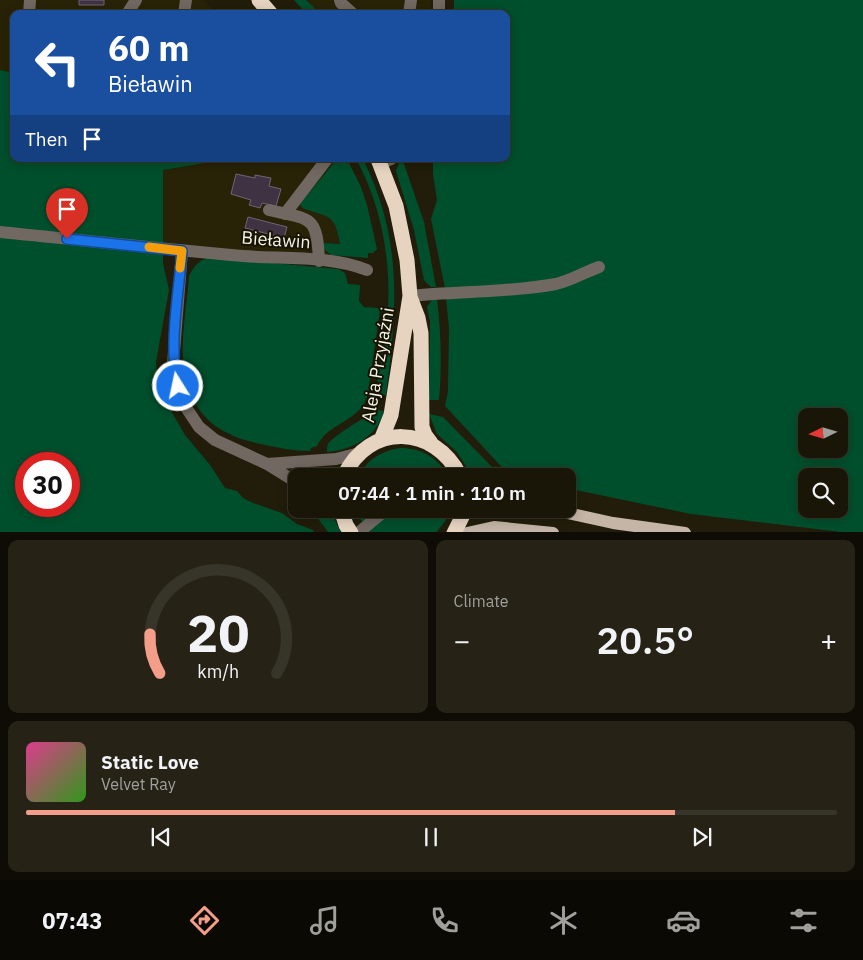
<!DOCTYPE html>
<html lang="en">
<head>
<meta charset="utf-8">
<style>
	:root { --surface:#191608; --page:#262316; --text:#f1f3f6; --muted:#9f9f9c; --line:#373529; --accent:#f49e8a }
	body { margin:0; font-family:"IBM Plex Sans",sans-serif; background:var(--page); color:var(--text); height:100vh; display:flex; flex-direction:column; font-size:19px; white-space:nowrap }
	* { box-sizing:border-box; margin:0 }
	p { font-size:16px; color:var(--muted) }
	.icon { flex:none; width:28px; height:28px; fill:none; stroke:currentColor; stroke-width:2; stroke-linecap:round; stroke-linejoin:round }
	.map { position:relative; height:532px; overflow:hidden }
	.panel { display:flex; flex-direction:column; gap:8px; padding:8px; background:#0e0c04; flex:1 }
	.panel>* { flex:none }
	.guide { position:absolute; left:10px; top:10px; width:500px; height:152px; border-radius:10px; box-shadow:0 2px 12px #0003,0 0 0 1px var(--line); background:#1a4fa0; color:#fff; overflow:hidden }
	.needle { width:32px; rotate:265deg }
	.buttons { position:absolute; left:798px; top:408px; display:grid; gap:10px }
	.buttons a { display:grid; place-items:center; width:50px; height:50px; border-radius:10px; background:var(--surface); box-shadow:0 2px 12px #0003,0 0 0 1px var(--line); font-size:25px }
	.speed { position:absolute; left:15px; top:452px; display:flex; gap:10px; font-size:25px; font-weight:700; text-align:center }
	.speed>* { display:grid; place-content:center; width:65px; height:65px; border-radius:50%; background:var(--surface); box-shadow:0 2px 12px #0003,0 0 0 1px var(--line); line-height:1 }
	.speed .limit { border:8px solid #d22; background:#fff; color:#111 }
	.pin { position:absolute; display:grid; place-items:center; width:42px; height:42px; color:#fff; margin:-51px -21px; border-radius:50% 50% 50% 0; rotate:-45deg; box-shadow:0 0 5px #0007 }
	.pin .icon { rotate:45deg }
	.me { position:absolute; width:55px; margin:-28px; rotate:350deg; stroke-linejoin:round; filter:drop-shadow(0 0 4px #0008) }
	.turn { display:flex; align-items:center; gap:18px; height:105px; padding:0 15px; font-size:22px }
	.turn .icon { width:65px; height:65px; stroke-width:2.5 }
	.turn b { display:block; font-size:35px; line-height:42px }
	.then { display:flex; align-items:center; height:48px; padding:0 15px; background:#0003; gap:10px; font-size:19px }
	.big { font-size:38px; font-weight:600; line-height:1.1 }
	.panel .tile { flex:1; display:flex; flex-direction:column; justify-content:center; gap:8px; min-width:0; padding:0 18px; border-radius:10px; background:var(--page) }
	.panel .dial { align-items:center; gap:0 }
	.dial svg { height:130px; overflow:visible; fill:none; stroke:var(--line); stroke-width:7; stroke-linecap:round; text-anchor:middle }
	.dial text { fill:var(--text); stroke:none }
	.song { display:flex; align-items:center; gap:15px }
	.cover { width:60px; height:60px; border-radius:8px; background:linear-gradient(135deg,hsl(330 70% 55%),hsl(110 70% 35%)) }
	.played { height:5px; border-radius:2px; background:linear-gradient(90deg,var(--accent) 80%,var(--line) 80%) }
	.keys { display:flex; justify-content:space-around; direction:ltr }
	.heat { display:flex; justify-content:space-between; align-items:center; font-size:28px; direction:ltr }
	.panel .tiles { flex:1; display:grid; gap:8px; grid-template-columns:1fr 1fr }
	.tile:last-child { grid-column:span 2 }
	.trip { position:absolute; left:288px; top:468px; width:288px; height:50px; border-radius:10px; background:var(--surface); box-shadow:0 2px 12px #0003,0 0 0 1px var(--line); font-weight:600; line-height:50px; text-align:center }
	.menu { display:flex; height:80px; justify-content:space-around; align-items:center; background:#0a0903; color:var(--muted) }
	.menu .icon { width:35px; height:35px }
	.menu .selected { color:var(--accent) }
	.menu b { font-size:22px; color:var(--text) }
	.map>svg:first-child { display:block }
	.built { fill:#282207 }
	.green { fill:#004f2c; fill-rule:evenodd }
	.building { fill:#3f3343; stroke:#726475 }
	.lines { fill:none; stroke-linecap:round; stroke-linejoin:round }
	.minor { stroke:#706861; stroke-width:12 }
	.major { stroke:#c4b5a6; stroke-width:12 }
	.highway { stroke:#e6d4c1; stroke-width:15 }
	.route-casing { stroke:#114b97; stroke-width:12 }
	.route { stroke:#1a73e8; stroke-width:9 }
	.slow { stroke:#f59e0b; stroke-width:9 }
	.labels { text-anchor:middle; stroke-width:4; stroke-linejoin:round; paint-order:stroke }
	.street-label { font-size:18px; fill:#f6f3e7; stroke:#181403 }
</style>
</head>
<body>
<div class="map">
<svg width="863" height="533" viewBox="0 0 863 533">
	<rect width="100%" height="100%" fill="#211d0a"/>
	<path class="built" d="M0,0H204L216,14H14V73L0,70Z
		M306,0H431L430,14H325L318,11Z
		M230,159H337L300,204L302,209L325,215L334,221L338,230L340,244L324,243L331,255L163,245V170Z"/>
	<path class="green" d="M294,0H306L318,11L325,14H307Z
		M454,0H863V532H841L691,514L566,488V476H510L445,406L448,391L449,328L445,288L431,219L437,200L433,174V159H506V14H454ZM806,416H839V449H806ZM806,476H839V509H806Z
		M0,70L14,73V159H230L163,170V263L169,290L156,362L158,385L170,409L185,435L210,465L225,488L237,491L243,498L253,503L282,513L297,524L313,530L314,532H0ZM26,464H69V506H26Z
		M337,159H347L361,187L367,205L377,249L373,253H368V258L331,255L323,248V243L340,244C335,212 328,218 302,208L300,204Z
		M356,159H363C403,240 397,308 386,395L376,394C379,366 387,339 388,311C391,259 381,204 356,159Z
		M403,161L424,222L436,287H431L424,280L414,230L396,171L399,163Z
		M209,257L338,269L345,273L348,284L360,285L359,301L364,307L378,308L380,310L368,393C362,422 329,421 317,446L311,448L310,451C295,451 280,448 265,445C219,436 191,417 184,367C180,338 187,306 189,276C194,266 198,261 209,257Z
		M437,299C441,332 442,366 439,400H429L430,321L427,307L432,300Z
		M378,410L384,411C377,437 352,450 327,452C327,449 327,447 328,444C333,436 369,414 378,410Z
		M429,414L443,417L499,474L500,476H479L467,468L457,452L437,434Z
		M400,448C421,448 438,457 447,476H359C367,459 382,451 400,448Z
		M315,509C334,509 333,518 341,532H328L316,516Z
		M356,509H450L446,520L436,533L370,532L360,519Z"/>
	<path class="building" d="M79,0H104V5H79Z
		M236,174L255,178V175L271,178L269,186L281,189L276,206L262,203L260,208L249,205L251,200L231,194Z
		M248,217L287,227L284,238L245,228Z"/>
	<g class="lines">
		<path class="minor" d="M340,0L341,3L353,14
			M29,14L30,0
			M127,14L136,0
			M184,14L186,0
			M409,14L411,0
			M439,14V0
			M380,163L391,159
			M269,210C311,220 317,214 319,261
			M285,214L327,159
			M0,232C81,240 162,249 243,256C282,259 330,255 367,270
			M182,251L173,364L178,386L187,409L199,427L215,440L267,464L296,482
			M410,296C458,291 507,293 556,284C570,281 585,272 599,267
			M267,464L336,459L360,453
			M358,533L387,509"/>
		<path class="major" d="M549,509L613,523L685,533
			M467,533L494,527L553,533"/>
		<path class="highway" d="M259,0L271,14
			M378,159L396,206L407,260L410,296L391,415L381,440
			M410,297L418,318L421,333L422,427L425,435L431,443
			M344,476C369,422 435,425 460,476
			M341,509L346,525L351,533
			M454,533L462,517L463,509"/>
	</g>
	<g class="lines">
		<defs>
			<path id="route" d="M67,239L182,251C179,292 168,347 178,386"/>
		</defs>
		<use href="#route" class="route-casing"/>
		<use href="#route" class="route"/>
		<path class="slow" d="M149,247L182,251L180,268"/>
	</g>
	<g class="labels">
		<g class="street-label">
			<text transform="translate(276 240) rotate(4)" y="6">Bieławin</text>
			<text transform="translate(378 365) rotate(-80)" y="6">Aleja Przyjaźni</text>
		</g>
	</g>
</svg>
<div class="buttons">
<a><svg class="needle" viewBox="-14 -14 28 28"><path d="M0-13l5 13h-10z" fill="#e53935"/><path d="M0 13l5-13h-10z" fill="#9f9f9c"/></svg></a>
<a><svg class="icon" aria-label="search" viewBox="0 0 24 24"><circle cx="10" cy="10" r="6"/><path d="M15 15l6 6"/></svg></a>
</div>
<div class="speed"><div class="limit">30</div></div>
<div class="pin" style="left:67px;top:239px;background:#d93025"><svg class="icon" aria-label="arrive" viewBox="0 0 24 24"><path d="M6 21V4h12l-3 4 3 4H6"/></svg></div>
<svg class="me" style="left:178px;top:386px" viewBox="-20 -20 40 40"><circle r="17" fill="#1a73e8" stroke="#fff" stroke-width="3"/><path d="M0-11L8 9 0 5-8 9z" fill="#fff"/></svg>
<div class="trip">07:44 · 1 min · 110 m</div>
<div class="guide">
<div class="turn"><svg class="icon" aria-label="left" viewBox="0 0 24 24"><path d="M17 20v-9H6M10 6l-5 5 5 5"/></svg><div><b>60 m</b>Bieławin</div></div>
<div class="then">Then<svg class="icon" aria-label="arrive" viewBox="0 0 24 24"><path d="M6 21V4h12l-3 4 3 4H6"/></svg></div>
</div>
</div>
<section class="panel">
<div class="tiles">
<div class="tile dial"><svg viewBox="0 0 100 80">
<path d="M14 69A42 42 0 1 1 86 69"/>
<path d="M14 69A42 42 0 0 1 8 45" stroke="#f49e8a"/>
<text x="50" y="56" font-size="32" font-weight="700">20</text>
<text x="50" y="72" font-size="11">km/h</text>
</svg></div>
<div class="tile"><p>Climate</p>
<div class="heat"><a>−</a><b class="big">20.5°</b><a>+</a></div>
</div>
<div class="tile">
<div class="song"><i class="cover"></i><div><b>Static Love</b><p>Velvet Ray</p></div></div>
<div class="played"></div>
<div class="keys"><svg class="icon" aria-label="previous" viewBox="0 0 24 24"><path d="M18 5L8 12l10 7zM5 5v14"/></svg><svg class="icon" aria-label="pause" viewBox="0 0 24 24"><path d="M8 5v14M16 5v14"/></svg><svg class="icon" aria-label="next" viewBox="0 0 24 24"><path d="M6 5l10 7-10 7zM19 5v14"/></svg></div>
</div>
</div>
</section>
<nav class="menu">
<b>07:43</b>
<svg class="icon selected" aria-label="directions" viewBox="0 0 24 24"><path d="M12 3l9 9-9 9-9-9zM9 14v-3h6M13 9l2 2-2 2"/></svg>
<svg class="icon" aria-label="music" viewBox="0 0 24 24"><path d="M9 18V5l10-2v13"/><circle cx="6" cy="18" r="3"/><circle cx="16" cy="16" r="3"/></svg>
<svg class="icon" aria-label="phone" viewBox="0 0 24 24"><path d="M5 4h4l2 5-3 2q2 4 5 5l2-3 5 2v4C11 20 4 13 5 4z"/></svg>
<svg class="icon" aria-label="climate" viewBox="0 0 24 24"><path d="M12 3v18M4 7l16 10M4 17L20 7"/></svg>
<svg class="icon" aria-label="car" viewBox="0 0 24 24"><path d="M5 17H2v-5l4-1 3-4h7l3 4 3 1v5h-3M9 17h6M6 11h13"/><circle cx="7" cy="17" r="2"/><circle cx="17" cy="17" r="2"/></svg>
<svg class="icon" aria-label="filters" viewBox="0 0 24 24"><path d="M4 7h16M4 17h16"/><circle cx="9" cy="7" r="2"/><circle cx="15" cy="17" r="2"/></svg>
</nav>
</body>
</html>
